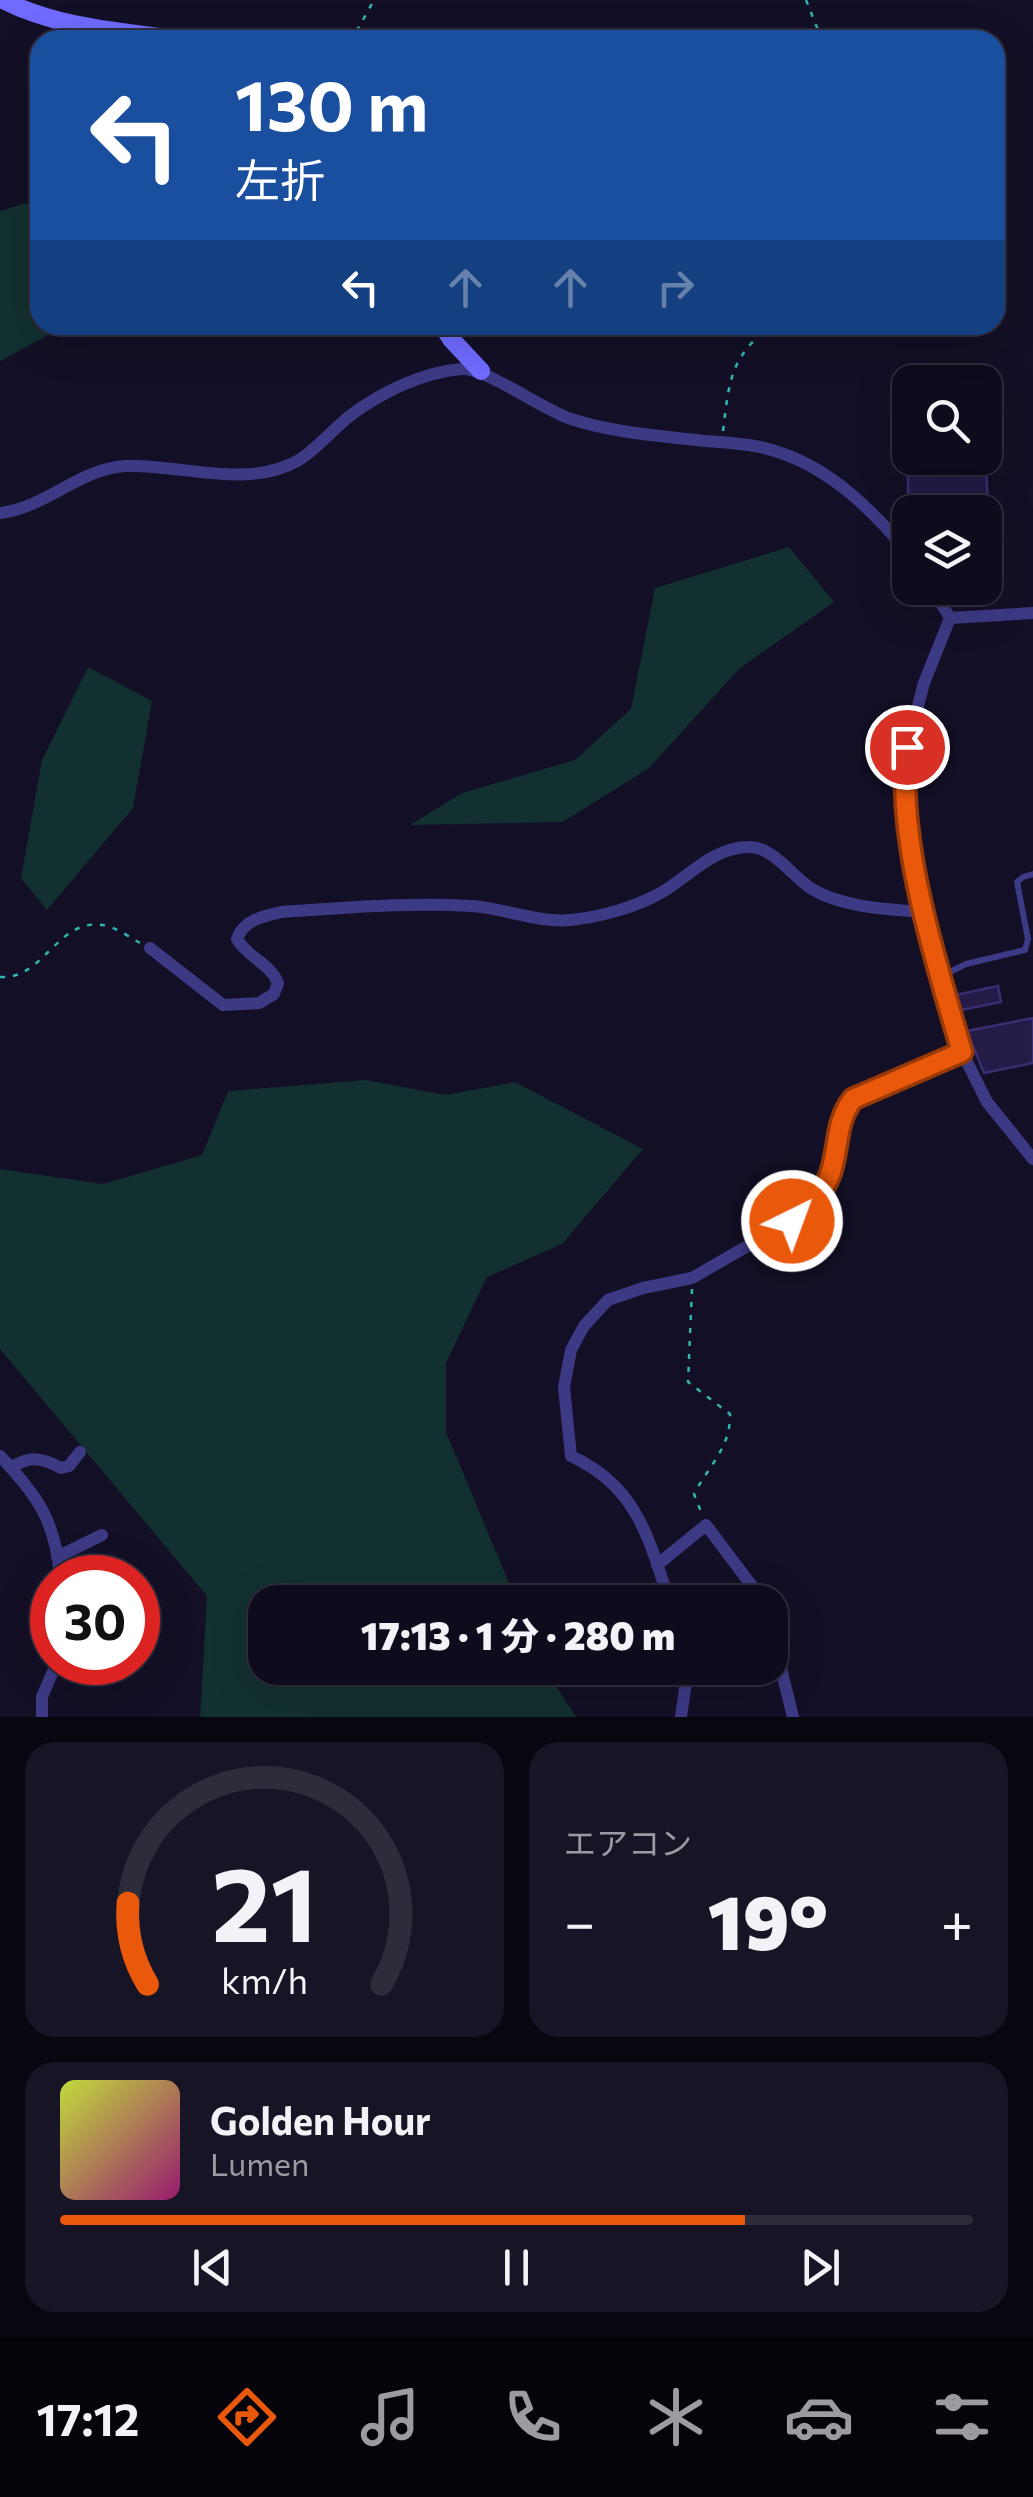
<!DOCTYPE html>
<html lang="ja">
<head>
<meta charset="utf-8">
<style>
	:root { --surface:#0e0b1c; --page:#171425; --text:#f1f3f6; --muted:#9b9ba3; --line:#2e2b3b; --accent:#ea580c }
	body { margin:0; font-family:Commissioner,"Noto Sans JP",sans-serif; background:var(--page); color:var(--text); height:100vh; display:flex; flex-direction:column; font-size:38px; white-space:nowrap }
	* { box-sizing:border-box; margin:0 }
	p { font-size:32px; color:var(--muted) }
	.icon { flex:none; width:55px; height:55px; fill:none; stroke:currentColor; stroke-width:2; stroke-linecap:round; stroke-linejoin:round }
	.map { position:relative; height:1717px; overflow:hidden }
	.details { display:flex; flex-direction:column; gap:25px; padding:25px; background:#08060f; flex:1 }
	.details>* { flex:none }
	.hud { position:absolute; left:30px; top:30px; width:975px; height:305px; border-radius:30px; box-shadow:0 10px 40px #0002,0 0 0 2px var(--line); background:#1a4fa0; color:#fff; overflow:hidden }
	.buttons { position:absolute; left:892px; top:365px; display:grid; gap:20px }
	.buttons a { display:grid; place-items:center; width:110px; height:110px; border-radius:20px; background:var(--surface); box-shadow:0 10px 40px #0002,0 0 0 2px var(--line); font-size:50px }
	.speed { position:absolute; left:30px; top:1555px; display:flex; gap:20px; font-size:50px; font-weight:700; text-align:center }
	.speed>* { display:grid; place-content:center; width:130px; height:130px; border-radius:50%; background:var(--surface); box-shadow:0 10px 40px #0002,0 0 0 2px var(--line); line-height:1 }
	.speed .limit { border:15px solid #d22; background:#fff; color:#111 }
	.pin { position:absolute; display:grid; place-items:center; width:85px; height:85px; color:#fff; margin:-42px; border:5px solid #fff; border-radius:50%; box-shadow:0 2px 10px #0007 }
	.me { position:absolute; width:110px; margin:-55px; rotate:42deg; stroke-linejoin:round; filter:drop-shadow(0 0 8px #0008) }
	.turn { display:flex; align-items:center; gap:35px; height:210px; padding:0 40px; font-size:45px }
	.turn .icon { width:130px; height:130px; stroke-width:2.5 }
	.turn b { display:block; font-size:70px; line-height:85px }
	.lanes { display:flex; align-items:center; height:95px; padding:0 40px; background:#0003; justify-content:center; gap:50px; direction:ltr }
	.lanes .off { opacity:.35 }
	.big { font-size:75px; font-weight:800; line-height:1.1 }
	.details .tile { flex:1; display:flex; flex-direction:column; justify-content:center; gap:15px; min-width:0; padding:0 35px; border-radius:30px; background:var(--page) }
	.details .dial { align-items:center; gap:0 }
	.dial svg { height:260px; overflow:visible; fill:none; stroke:var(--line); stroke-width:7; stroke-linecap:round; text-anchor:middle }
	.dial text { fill:var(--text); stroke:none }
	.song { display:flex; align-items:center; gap:30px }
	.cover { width:120px; height:120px; border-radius:15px; background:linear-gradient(135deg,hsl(70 70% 55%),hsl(320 70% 35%)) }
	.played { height:10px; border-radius:5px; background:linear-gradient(90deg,var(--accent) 75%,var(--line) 75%) }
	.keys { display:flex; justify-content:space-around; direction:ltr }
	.heat { display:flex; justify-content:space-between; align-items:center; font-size:55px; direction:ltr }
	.details .tiles { flex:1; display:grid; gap:25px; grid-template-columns:1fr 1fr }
	.tile:last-child { grid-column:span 2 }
	.trip { position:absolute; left:248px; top:1585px; width:540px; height:100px; border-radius:30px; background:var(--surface); box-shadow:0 10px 40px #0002,0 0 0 2px var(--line); font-weight:800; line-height:100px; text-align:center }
	.tabs { display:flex; height:160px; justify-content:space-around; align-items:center; background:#06040b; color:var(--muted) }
	.tabs .icon { width:70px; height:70px }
	.tabs .current { color:var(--accent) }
	.tabs b { font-size:45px; color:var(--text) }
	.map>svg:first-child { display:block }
	.green { fill:#12302f }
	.building { fill:#241b47; stroke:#3b2d73; stroke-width:2.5 }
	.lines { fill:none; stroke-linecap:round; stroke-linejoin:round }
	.path { stroke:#2fb8b0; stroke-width:2.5; stroke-dasharray:5 8; stroke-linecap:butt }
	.lane { stroke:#3d3a85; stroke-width:6 }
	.street { stroke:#3d3a85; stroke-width:12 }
	.secondary { stroke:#6f6bff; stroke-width:18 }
	.route-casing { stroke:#983908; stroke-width:25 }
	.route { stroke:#ea580c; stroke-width:18 }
</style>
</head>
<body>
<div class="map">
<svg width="1033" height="1717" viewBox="0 0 1033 1717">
	<rect width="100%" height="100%" fill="#130f26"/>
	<path class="green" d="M40,199V325H67L0,361V211Z
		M789,547L834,602L739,669L649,768L563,822L410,825L462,793L575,760L631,709L655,588Z
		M88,667L152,701L133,808L47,910L21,878L42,760Z
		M365,1080L446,1095L515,1082L643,1149L562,1244L487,1277L446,1363V1432L517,1602H265V1668H544L576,1717H200L207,1596L0,1349V1169L103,1184L202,1155L228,1091Z"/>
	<path class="building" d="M907,458H986L988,512H909Z
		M998,986L1001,1002L961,1010L956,995Z
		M1033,1018V1063L984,1073L967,1031Z"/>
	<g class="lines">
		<path class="path" d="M806,0L822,40
			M347,40L359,27L374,0
			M723,431C729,382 730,355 773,325
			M0,977C44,980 57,918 103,925C116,927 129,937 140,943
			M692,1289L688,1382L730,1414C731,1447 708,1467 694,1494L702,1514"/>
		<path class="lane" d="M940,977L966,964L1025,950L1028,939L1017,882L1023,877L1033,874"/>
		<path class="street" d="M0,513C46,508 80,468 126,466C182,464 247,490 299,460C318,448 333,429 351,415C382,392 423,372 462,369C484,367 542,409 571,419C614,433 661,436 706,441C730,443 757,444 781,453C834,471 875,513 910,555
			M932,588L950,618
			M950,618L924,683L907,747L904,775L906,805L923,912L962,1052L987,1102L1033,1159
			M950,618L1033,613
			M150,948L223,1005L259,1003L274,994L278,983C270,963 248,958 237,939C243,920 264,916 281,912C345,908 408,902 472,906C504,908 536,923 570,920C601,917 637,907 664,891C693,873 714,847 750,847C773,847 793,877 812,889C844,908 887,909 923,912
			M0,1456C38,1496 56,1522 60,1578
			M11,1468C29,1455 43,1458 61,1468L69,1466L80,1452
			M57,1557L102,1535
			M657,1565L706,1525L764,1602
			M674,1602L667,1594C647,1532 634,1485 571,1456L564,1387L571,1350L584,1326L608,1300L643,1288L692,1278L791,1221L817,1198L830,1177L837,1130L844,1110L853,1099L962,1052
			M770,1624L793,1717
			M42,1717V1697L57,1662
			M681,1717L688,1668"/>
		<path class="secondary" d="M3,0C57,28 121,31 180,40
			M442,325L451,339L481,371"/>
	</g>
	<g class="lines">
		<defs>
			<path id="route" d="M792,1221C805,1208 822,1195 829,1177C840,1150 834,1123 853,1099L962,1052C936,962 896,840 907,747"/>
		</defs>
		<use href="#route" class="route-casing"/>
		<use href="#route" class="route"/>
	</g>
</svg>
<div class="buttons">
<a><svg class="icon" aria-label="search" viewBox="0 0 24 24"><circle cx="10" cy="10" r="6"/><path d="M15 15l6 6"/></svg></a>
<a><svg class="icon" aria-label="layers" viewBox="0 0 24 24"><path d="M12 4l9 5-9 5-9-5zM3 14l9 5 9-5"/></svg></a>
</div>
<div class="speed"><div class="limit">30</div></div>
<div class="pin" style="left:907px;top:747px;background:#d93025"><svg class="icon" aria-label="arrive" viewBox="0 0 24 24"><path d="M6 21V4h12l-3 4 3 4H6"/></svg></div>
<svg class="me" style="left:792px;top:1221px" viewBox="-20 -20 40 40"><circle r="17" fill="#ea580c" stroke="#fff" stroke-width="3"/><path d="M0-11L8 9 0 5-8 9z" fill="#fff"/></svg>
<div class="trip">17:13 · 1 分 · 280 m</div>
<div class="hud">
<div class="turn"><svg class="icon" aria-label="left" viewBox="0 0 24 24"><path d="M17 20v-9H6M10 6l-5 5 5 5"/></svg><div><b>130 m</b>左折</div></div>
<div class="lanes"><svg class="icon" aria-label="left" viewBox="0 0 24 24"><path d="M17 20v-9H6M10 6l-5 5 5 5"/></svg><svg class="icon off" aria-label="ahead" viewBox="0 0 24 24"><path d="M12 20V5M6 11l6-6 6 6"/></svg><svg class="icon off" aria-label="ahead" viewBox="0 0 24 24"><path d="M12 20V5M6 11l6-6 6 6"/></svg><svg class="icon off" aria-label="right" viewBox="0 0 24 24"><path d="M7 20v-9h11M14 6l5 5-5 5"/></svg></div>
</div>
</div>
<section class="details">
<div class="tiles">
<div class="tile dial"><svg viewBox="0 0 100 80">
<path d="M14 69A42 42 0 1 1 86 69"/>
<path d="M14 69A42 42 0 0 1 8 44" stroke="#ea580c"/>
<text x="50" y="56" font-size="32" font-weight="700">21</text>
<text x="50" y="72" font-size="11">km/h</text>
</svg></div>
<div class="tile"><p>エアコン</p>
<div class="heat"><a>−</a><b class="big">19°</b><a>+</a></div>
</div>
<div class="tile">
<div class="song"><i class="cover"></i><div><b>Golden Hour</b><p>Lumen</p></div></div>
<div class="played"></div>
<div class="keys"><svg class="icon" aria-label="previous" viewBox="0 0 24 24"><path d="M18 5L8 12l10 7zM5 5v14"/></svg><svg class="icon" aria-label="pause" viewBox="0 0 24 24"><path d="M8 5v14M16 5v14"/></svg><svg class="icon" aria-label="next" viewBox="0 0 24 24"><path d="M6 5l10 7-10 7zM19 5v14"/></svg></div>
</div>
</div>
</section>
<nav class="tabs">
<b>17:12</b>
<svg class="icon current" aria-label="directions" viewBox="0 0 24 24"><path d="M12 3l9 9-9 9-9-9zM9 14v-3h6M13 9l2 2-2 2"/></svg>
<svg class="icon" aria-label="music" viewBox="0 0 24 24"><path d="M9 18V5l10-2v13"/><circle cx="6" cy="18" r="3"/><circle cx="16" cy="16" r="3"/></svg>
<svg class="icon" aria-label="phone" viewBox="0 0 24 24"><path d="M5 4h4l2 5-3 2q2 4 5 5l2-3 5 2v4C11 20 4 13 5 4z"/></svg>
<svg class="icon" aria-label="climate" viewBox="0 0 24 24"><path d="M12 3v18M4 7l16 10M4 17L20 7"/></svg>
<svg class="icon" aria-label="car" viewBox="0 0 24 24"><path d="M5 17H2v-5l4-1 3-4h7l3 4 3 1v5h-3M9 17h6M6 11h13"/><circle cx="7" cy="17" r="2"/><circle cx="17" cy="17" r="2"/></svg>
<svg class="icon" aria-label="filters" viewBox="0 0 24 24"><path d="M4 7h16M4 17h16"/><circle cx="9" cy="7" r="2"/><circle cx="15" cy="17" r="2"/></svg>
</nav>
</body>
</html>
